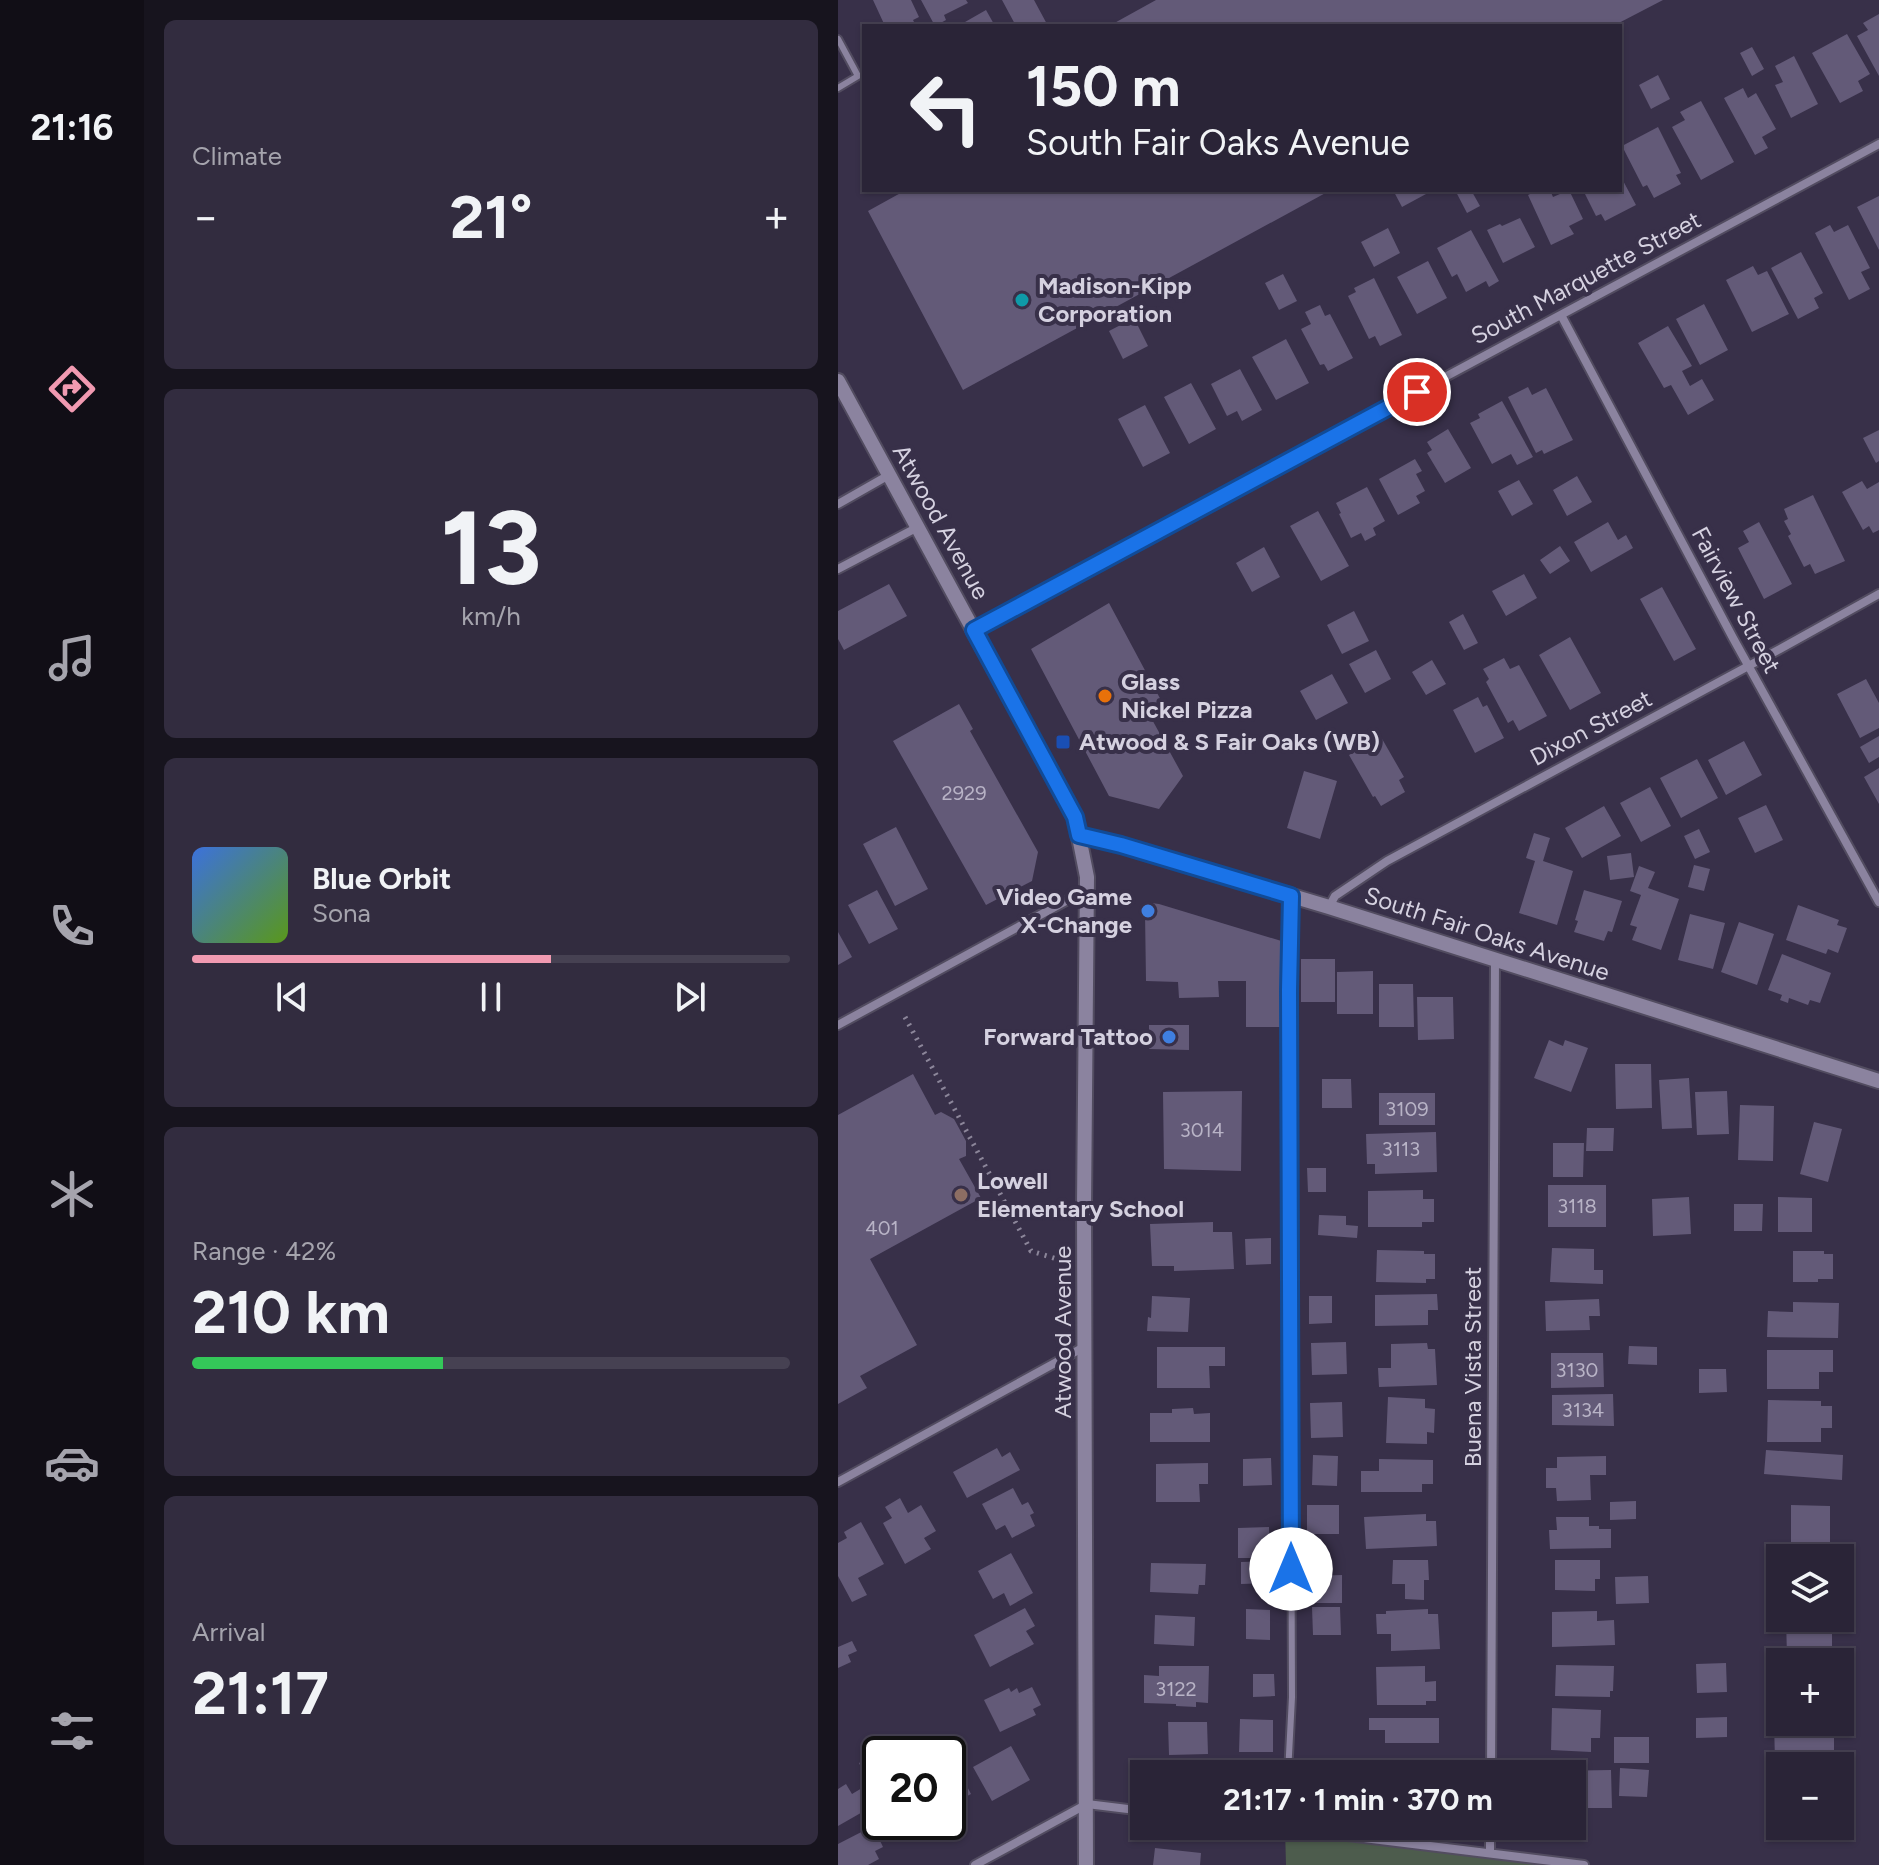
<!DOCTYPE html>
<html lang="en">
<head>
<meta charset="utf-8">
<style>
	:root { --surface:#2a2437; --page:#322c3f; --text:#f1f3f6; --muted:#a5a4ad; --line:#464152; --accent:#f19ab1 }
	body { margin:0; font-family:Figtree,sans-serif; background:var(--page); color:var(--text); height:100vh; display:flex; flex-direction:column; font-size:30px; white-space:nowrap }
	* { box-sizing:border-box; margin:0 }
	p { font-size:26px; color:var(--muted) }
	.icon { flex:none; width:44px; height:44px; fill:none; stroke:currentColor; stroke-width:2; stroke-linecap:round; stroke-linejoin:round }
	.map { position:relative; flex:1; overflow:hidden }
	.panel { display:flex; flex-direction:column; gap:20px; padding:20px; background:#17141e; width:694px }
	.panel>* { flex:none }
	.hud { position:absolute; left:24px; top:24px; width:760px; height:168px; border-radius:0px; box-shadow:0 2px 6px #0004,0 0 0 2px var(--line); background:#2a2437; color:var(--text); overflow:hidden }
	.controls { position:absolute; left:928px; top:1544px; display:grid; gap:16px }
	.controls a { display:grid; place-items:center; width:88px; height:88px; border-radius:0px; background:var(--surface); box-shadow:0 2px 6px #0004,0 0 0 2px var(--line); font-size:40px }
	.speed { position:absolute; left:24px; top:1736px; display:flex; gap:16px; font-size:40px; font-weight:700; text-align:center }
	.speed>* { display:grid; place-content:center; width:104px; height:104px; border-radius:50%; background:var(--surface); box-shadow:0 2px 6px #0004,0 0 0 2px var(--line); line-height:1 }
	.speed .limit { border:4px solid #111; border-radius:12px; background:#fff; color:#111 }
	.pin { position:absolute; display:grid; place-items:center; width:68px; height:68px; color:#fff; margin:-34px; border:4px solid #fff; border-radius:50%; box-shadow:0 2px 8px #0007 }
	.me { position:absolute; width:88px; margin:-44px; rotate:0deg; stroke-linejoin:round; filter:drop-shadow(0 0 6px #0008) }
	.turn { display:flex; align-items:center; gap:28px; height:168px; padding:0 32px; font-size:36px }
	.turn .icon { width:104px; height:104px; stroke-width:2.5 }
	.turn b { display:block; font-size:56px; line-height:68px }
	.big { font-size:60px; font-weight:700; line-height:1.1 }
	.panel .card { flex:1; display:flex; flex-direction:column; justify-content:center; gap:12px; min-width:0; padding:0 28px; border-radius:12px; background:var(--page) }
	.panel .dial { align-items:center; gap:0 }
	.dial b { font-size:104px; line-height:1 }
	.song { display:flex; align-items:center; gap:24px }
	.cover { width:96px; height:96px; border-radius:12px; background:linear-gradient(135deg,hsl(220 70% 55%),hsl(90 70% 35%)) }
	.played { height:8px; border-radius:4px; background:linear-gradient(90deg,var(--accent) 60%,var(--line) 60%) }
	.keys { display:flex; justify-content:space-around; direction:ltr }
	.heat { display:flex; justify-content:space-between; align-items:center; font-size:44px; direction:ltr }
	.charge { height:12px; border-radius:6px; background:linear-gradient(90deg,#34c759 42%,var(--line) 0) }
	.trip { position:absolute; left:292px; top:1760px; width:456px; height:80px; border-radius:0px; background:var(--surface); box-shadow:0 2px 6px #0004,0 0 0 2px var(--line); font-weight:700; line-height:80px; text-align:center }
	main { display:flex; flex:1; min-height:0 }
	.dock { display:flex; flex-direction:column; width:144px; justify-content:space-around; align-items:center; background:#110e16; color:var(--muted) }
	.dock .icon { width:56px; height:56px }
	.dock .current { color:var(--accent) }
	.dock b { font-size:36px; color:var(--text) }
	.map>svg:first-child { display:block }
	.green { fill:#4d5c4d }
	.building { fill:#635a78 }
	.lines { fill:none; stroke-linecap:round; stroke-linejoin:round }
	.service-casing { stroke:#524c60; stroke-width:10 }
	.minor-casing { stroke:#524c60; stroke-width:12 }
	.tertiary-casing { stroke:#524c60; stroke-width:18 }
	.path { stroke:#8c869a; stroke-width:5; stroke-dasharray:2 6; stroke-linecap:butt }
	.service { stroke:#8b839f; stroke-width:6 }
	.minor { stroke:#8b839f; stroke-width:8 }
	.tertiary { stroke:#8b839f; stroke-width:14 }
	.route-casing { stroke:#114b97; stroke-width:20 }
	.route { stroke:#1a73e8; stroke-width:14 }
	.culture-dot { fill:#0f9aa8; stroke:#383049; stroke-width:3 }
	.food-dot { fill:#e8710a; stroke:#383049; stroke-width:3 }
	.transit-dot { fill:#1a4fb4; stroke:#383049; stroke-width:3 }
	.shop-dot { fill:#3f7fe0; stroke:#383049; stroke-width:3 }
	.education-dot { fill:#8d6e63; stroke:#383049; stroke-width:3 }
	.labels { text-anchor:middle; stroke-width:8; stroke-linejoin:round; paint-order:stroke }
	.number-label { font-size:20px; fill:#b8b3c6 }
	.street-label { font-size:24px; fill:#d5d1e0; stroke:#383049 }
	.poi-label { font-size:24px; font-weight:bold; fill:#d5d1e0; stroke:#383049; text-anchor:start }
</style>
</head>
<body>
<main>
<nav class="dock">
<b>21:16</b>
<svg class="icon current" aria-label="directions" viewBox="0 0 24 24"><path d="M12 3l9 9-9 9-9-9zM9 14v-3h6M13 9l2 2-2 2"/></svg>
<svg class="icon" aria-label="music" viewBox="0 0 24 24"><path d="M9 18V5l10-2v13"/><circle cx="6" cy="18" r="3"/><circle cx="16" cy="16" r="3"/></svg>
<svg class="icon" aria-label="phone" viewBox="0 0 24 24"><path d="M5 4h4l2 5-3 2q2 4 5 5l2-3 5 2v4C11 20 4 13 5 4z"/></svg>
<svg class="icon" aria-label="climate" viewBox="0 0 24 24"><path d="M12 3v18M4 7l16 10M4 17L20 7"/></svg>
<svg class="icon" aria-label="car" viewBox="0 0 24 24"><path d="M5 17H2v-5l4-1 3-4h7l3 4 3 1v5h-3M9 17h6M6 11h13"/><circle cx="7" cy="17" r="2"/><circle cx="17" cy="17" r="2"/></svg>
<svg class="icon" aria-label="filters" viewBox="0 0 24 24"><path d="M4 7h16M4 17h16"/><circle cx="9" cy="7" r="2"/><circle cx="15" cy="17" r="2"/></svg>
</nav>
<section class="panel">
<div class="card"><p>Climate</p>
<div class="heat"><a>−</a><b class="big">21°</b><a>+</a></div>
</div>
<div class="card dial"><b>13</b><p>km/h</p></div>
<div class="card">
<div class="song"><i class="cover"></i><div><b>Blue Orbit</b><p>Sona</p></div></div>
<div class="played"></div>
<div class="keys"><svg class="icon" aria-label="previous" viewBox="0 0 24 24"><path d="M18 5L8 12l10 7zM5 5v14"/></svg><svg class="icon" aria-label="pause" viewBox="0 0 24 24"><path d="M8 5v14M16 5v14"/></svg><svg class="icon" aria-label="next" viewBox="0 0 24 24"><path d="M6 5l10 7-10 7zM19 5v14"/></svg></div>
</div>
<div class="card"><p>Range · 42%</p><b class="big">210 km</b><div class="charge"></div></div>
<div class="card"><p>Arrival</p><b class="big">21:17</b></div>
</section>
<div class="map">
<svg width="1041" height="1865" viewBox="0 0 1041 1865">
	<rect width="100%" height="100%" fill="#383049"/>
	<path class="green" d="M447,1828L746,1865H448Z"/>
	<path class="building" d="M35,0H73L81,17L75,20L78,26H47Z
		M83,0H128L130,3L106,15L108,20L97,26Z
		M164,0H196L210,26H178Z
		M318,0H825L775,26H271Z
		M148,10L157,26H130L127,22Z
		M1041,14V76L1019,36L1030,30L1025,23Z
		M1009,34L1032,74L1020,81L1025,91L1002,103L974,53Z
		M914,47L926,69L914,76L902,53Z
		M956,56L980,104L953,118L937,85L945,82L937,66Z
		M820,75L832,99L813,109L801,85Z
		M905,88L910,98L918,93L938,129L924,137L930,148L917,155L886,98Z
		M863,101L896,162L863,180L834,127L847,120L842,112Z
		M820,127L843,173L838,175L843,184L816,198L809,185L805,187L784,146Z
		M782,175L798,205L767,221L763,214L758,216L745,190H782Z
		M68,190H493L125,390L30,211Z
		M555,190H586L588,194L564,207Z
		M617,190H633L642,206L629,213Z
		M700,190H712L715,197L731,190L745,219L731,226L736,234L713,245L690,195Z
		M1041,196V250L1019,207Z
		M682,218L697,247L665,263L649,230L662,224L664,226Z
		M992,225L996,232L1010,225L1032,268L1023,272L1032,289L1011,300L977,233Z
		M550,228L562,253L536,267L523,242Z
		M633,230L661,281L651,287L648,281L628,292L619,274L614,277L599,248Z
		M963,252L985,293L976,298L981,308L960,319L933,268Z
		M590,261L609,298L579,314L559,277Z
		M915,266L920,275L929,271L951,314L914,332L888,280Z
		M445,274L459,301L441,310L427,283Z
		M536,278L564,335L542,346L537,336L531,339L510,296L518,292L516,288Z
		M866,304L890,350L862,365L838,319Z
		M482,305L487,316L492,314L515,358L490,371L486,364L482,365L463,329L473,324L467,312Z
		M296,318L310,346L285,359L271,331Z
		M830,326L854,366L844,371L852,386L864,379L876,400L850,415L833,385L826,388L800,343Z
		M448,339L471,383L438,400L414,357Z
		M402,369L424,410L404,421L399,411L389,416L373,384Z
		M353,383L378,429L351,444L326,397Z
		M690,387L694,395L708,388L735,440L706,454L704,450L698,453L670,397Z
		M664,401L695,457L679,465L673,454L654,464L632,423L642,418L640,414Z
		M307,405L332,453L305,467L280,419Z
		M610,429L633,468L607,483L589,453L594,450L589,442Z
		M1041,430V461L1038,463L1025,438Z
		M577,459L584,471L578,474L587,491L578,496L582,503L560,515L541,479Z
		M739,476L754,502L729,516L715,490Z
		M681,480L695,504L674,516L660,491Z
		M1024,481L1029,489L1041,482V530L1035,533L1031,526L1025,530L1004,492Z
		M529,487L547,521L535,528L538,535L527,541L523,533L513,538L501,514L503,513L498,503Z
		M975,495L1007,561L977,574L972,564L966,567L950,536L953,534L946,521L950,519L946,509Z
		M480,511L511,566L483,581L452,526Z
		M770,522L780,540L788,535L795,548L753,572L736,542Z
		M921,522L954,584L926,599L900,548L911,542L905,531Z
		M722,546L732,561L712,574L702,560Z
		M426,547L442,577L414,592L398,563Z
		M686,574L699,598L668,616L654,591Z
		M51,584L69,616L6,650L0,639V611Z
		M824,587L858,649L836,661L802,599Z
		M271,603L325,704L311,714L345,776L321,809L271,796L193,649Z
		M516,611L531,641L504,654L489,625Z
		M625,614L640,643L626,650L611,622Z
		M732,637L763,693L732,710L701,655Z
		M538,650L553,679L527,693L511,664Z
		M666,658L672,669L681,665L709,716L681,731L675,720L670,723L648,682L651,679L645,669Z
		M594,660L608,684L588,695L574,672Z
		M494,674L510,703L478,720L462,691Z
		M1028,679L1041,703V728L1022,738L999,694Z
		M640,697L645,707L649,705L666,738L637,753L615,710Z
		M121,704L135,729L132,731L200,852L194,881L148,905L55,741Z
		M1041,736V757L1031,763L1022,747Z
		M543,737L566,777L561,780L567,792L543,806L537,796L535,797L511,755Z
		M906,741L924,775L888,795L870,760Z
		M859,759L880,798L843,818L822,778Z
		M1041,768V804L1026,777Z
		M466,771L499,781L482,839L449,828Z
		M812,787L833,826L803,842L782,803Z
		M928,805L945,840L917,853L900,818Z
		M766,806L783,836L744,858L727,828Z
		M58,827L90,889L57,906L25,844Z
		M861,829L872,852L857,859L846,836Z
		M696,833L712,838L705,861L735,871L719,925L681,913L697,861L688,858Z
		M793,853L796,877L772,880L769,856Z
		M856,865L872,869L866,891L850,887Z
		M801,866L817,872L810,888L841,899L823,950L794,940L799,927L792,925L803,895L792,891Z
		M39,890L60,929L31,944L10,905Z
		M746,890L784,901L774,932L770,931L766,941L736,932L740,921L737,920Z
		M313,903L321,904L450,943L451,1027H408V981H380L381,997L341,998L340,982L308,981L307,913Z
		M960,905L1001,920L999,925L1009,928L1000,953L990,949L988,954L948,940Z
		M852,914L887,923L875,969L840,960Z
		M901,922L936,934L919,985L883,972Z
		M0,932L14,957L0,965Z
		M944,954L993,973L982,1003L972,1000L970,1005L951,998L950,1003L942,1000L944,995L930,990Z
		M463,959H497V1002H463Z
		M535,971V1014H499V972Z
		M541,984H575L576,1027H541Z
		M579,997H615L616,1039L580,1040Z
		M311,1025H351V1050L311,1049Z
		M711,1040L725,1046L727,1040L750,1048L733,1092L696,1078Z
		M777,1064H813L814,1108L778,1109Z
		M75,1074L97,1115L103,1112L116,1119L128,1141V1156L121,1159L143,1198L32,1259L79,1345L22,1376L29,1388L0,1404V1115Z
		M851,1078L854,1128L824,1129L821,1080Z
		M484,1079H513L514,1108H484Z
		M404,1091L403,1171L326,1169L325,1092Z
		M889,1091L891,1134L859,1135L857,1092Z
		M541,1093H597V1125H541Z
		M902,1105L936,1106L935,1161L900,1160Z
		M976,1122L1004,1129L990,1182L962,1174Z
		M749,1128H776L775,1151H748Z
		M598,1132L599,1172L537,1174V1164H529L528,1134Z
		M715,1143H746L745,1177H715Z
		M469,1168H488V1192H470Z
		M710,1185H768V1227H710Z
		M585,1190V1199H596V1222H584V1227H530V1191Z
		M851,1197L853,1234L815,1236L814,1199Z
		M940,1197L974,1198V1232H940Z
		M896,1204H925L924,1231H896Z
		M481,1215L508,1216V1225L520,1226L519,1238L480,1235Z
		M375,1222V1232H394L396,1269L336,1271V1266H314L312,1224Z
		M433,1238V1264L408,1265L407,1239Z
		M714,1248L756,1249V1270H765V1284L712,1282Z
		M539,1250L586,1251V1254H597V1279H588V1283L538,1282Z
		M955,1251H986V1254H995V1279H980V1282H955Z
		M599,1294L600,1310H590V1325L537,1326V1295Z
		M314,1296L352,1298L350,1332L309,1331L310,1317L313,1318Z
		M471,1296H494V1323L471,1324Z
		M761,1299L762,1316H751L752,1330L708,1331L707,1301Z
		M955,1302L1001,1303L1000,1338L929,1337L930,1311L955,1312Z
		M508,1342L509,1374L474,1375L473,1343Z
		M589,1343L590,1349H597L599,1385L541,1387L540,1368H553V1344Z
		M791,1346L819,1347V1365L790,1364Z
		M319,1347H387V1366H371L372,1388H319Z
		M929,1350H995V1372H981V1389H929Z
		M713,1353H765L766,1387L713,1388Z
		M861,1369H888L889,1392L861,1393Z
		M775,1394L776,1426L714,1425V1395Z
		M550,1397L587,1399V1408L597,1409L596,1433L589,1432V1444L548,1443Z
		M930,1400L983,1401V1406H994V1428H983V1442H929Z
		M504,1402L505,1437L473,1438L472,1403Z
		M355,1408L356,1414L372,1413V1442H312V1413H334V1409Z
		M159,1448L164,1457L172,1452L182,1470L129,1498L115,1472Z
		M928,1450L1005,1455L1004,1480L926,1474Z
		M475,1455L500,1456L499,1486L474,1485Z
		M768,1456V1475H752L753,1500L719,1501L718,1488H708V1468H719V1457Z
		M433,1458L434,1485L405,1486V1459Z
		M541,1459L595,1460V1484H584V1492H523V1471H541Z
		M370,1463V1484H361L362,1502H318V1464Z
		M175,1488L184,1505L190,1502L196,1513L192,1515L197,1526L174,1538L167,1525L158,1530L144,1504Z
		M62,1498L70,1513L83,1505L98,1531L86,1538L93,1549L67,1564L45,1523L54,1518L47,1507Z
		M798,1501V1519L772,1520V1502Z
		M469,1505H501V1534H469Z
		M953,1505L992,1506V1543H953Z
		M588,1514V1521H598L599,1546L528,1549L526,1517Z
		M718,1517H751V1526H761V1529H773V1548L712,1549L711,1530H719Z
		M23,1522L46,1564L20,1578L29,1595L14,1602L0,1576V1543L9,1538L6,1532Z
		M431,1527L432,1558H400V1528Z
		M173,1553L195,1593L172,1606L166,1593L155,1599L140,1571Z
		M555,1560H590L591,1580H586V1600L567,1599V1584H554Z
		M717,1560H762V1579H757V1591L717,1590Z
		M434,1561L435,1583L403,1584V1562Z
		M313,1563L368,1564L367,1585H361L360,1594L312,1592Z
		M504,1575V1603H472L471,1576Z
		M810,1576L811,1603L778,1604L777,1577Z
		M474,1607H502L503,1635H475Z
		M187,1608L197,1626L188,1631L196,1644L152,1667L136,1635Z
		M408,1609L432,1610V1640L408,1639Z
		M590,1609V1614H600L602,1649L553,1651V1634H539L538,1614H548V1611Z
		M759,1611V1621L776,1620L777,1645L714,1647V1612Z
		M317,1615L357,1617L356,1646L316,1644Z
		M948,1618H985V1628H994V1656L949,1657Z
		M14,1641L19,1651L10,1655L13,1662L0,1668V1647Z
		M888,1663L889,1692L859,1693L858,1664Z
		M718,1665L776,1666L775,1691H772V1697L717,1696Z
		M321,1666H371L370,1703L358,1702V1707L338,1706V1704L306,1703V1675L321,1676Z
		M587,1666V1682L598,1681V1701H588V1705H539L538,1667Z
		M415,1674H436L437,1696L415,1697Z
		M194,1687L203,1705L195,1709L198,1715L162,1732L146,1700L171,1688L173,1692L179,1688L181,1693Z
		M714,1708L763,1710L762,1738H753V1752L713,1750Z
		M889,1717V1737L858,1738V1718Z
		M531,1718H601V1743H547V1730H531Z
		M402,1719L435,1720V1752H401Z
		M330,1722H369L370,1754L331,1755Z
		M936,1723H990V1726H996V1761H937Z
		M776,1737H811V1763H776Z
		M173,1746L192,1780L154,1801L135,1767Z
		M53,1747L57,1754H42V1771L28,1778L21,1763Z
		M782,1768L811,1770L809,1797L781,1796Z
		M773,1770L774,1808H749V1801H734V1774H714V1771Z
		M121,1771L133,1794L110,1806V1777Z
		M932,1772H942V1799H932Z
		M8,1784L14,1794L24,1788L35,1806L0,1826V1789Z
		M35,1826L45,1847L37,1851L41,1859L30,1865H0V1844Z
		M317,1848L363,1853L362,1865H315Z"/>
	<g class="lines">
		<defs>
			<path id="service" d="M0,39L20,76L0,88
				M450,1774L454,1697L451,962L453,896"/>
			<path id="minor" d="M723,315L895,638L1041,902
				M0,504L51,475
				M0,569L80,527
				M136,630L1041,144
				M491,907L497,896L549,861L942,649L1041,594
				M0,1025L248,890
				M0,1482L246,1347
				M653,1774L657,960
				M429,1826L746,1865
				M652,1826V1853
				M137,1865L249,1804L306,1811"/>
			<path id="tertiary" d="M0,381L237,817L249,877L246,1206L248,1865
				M241,835L283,845L491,907L1041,1081"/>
		</defs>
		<use href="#service" class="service-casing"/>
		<use href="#minor" class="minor-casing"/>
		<use href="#tertiary" class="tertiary-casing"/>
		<path class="path" d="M67,1017L193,1251L219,1259"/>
		<use href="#service" class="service"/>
		<use href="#minor" class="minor"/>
		<use href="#tertiary" class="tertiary"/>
	</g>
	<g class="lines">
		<defs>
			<path id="route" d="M453,1569L451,990L453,896L283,845L241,835L237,817L136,630L579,392"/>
		</defs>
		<use href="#route" class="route-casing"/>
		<use href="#route" class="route"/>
	</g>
	<circle class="culture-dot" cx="184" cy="300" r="8"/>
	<circle class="food-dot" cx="267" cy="696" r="8"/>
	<rect class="transit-dot" x="217" y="734" width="16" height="16" rx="4"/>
	<g class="shop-dot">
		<circle cx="310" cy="911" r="8"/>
		<circle cx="331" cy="1037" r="8"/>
	</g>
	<circle class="education-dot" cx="123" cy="1195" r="8"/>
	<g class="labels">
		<g class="number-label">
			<text x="126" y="800">2929</text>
			<text x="569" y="1116">3109</text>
			<text x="364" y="1137">3014</text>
			<text x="563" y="1156">3113</text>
			<text x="739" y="1213">3118</text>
			<text x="44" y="1235">401</text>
			<text x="739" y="1377">3130</text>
			<text x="745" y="1417">3134</text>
			<text x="338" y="1696">3122</text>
		</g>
		<g class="street-label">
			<text transform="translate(748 278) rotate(-28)" y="8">South Marquette Street</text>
			<text transform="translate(103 522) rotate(61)" y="8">Atwood Avenue</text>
			<text transform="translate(898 600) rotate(62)" y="8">Fairview Street</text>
			<text transform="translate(753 728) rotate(-28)" y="8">Dixon Street</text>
			<text transform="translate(649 934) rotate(18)" y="8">South Fair Oaks Avenue</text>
			<text transform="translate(225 1332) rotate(-90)" y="8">Atwood Avenue</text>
			<text transform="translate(635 1367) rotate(-90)" y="8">Buena Vista Street</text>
		</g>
		<g class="poi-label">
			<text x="200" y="294">Madison-Kipp<tspan x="200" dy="28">Corporation</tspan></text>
			<text x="283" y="690">Glass<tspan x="283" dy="28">Nickel Pizza</tspan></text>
			<text x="241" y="750">Atwood &amp; S Fair Oaks (WB)</text>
			<text x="294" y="905" text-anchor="end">Video Game<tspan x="294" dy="28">X-Change</tspan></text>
			<text x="315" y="1045" text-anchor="end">Forward Tattoo</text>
			<text x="139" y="1189">Lowell<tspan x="139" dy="28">Elementary School</tspan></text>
		</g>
	</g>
</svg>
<div class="controls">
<a><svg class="icon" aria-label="layers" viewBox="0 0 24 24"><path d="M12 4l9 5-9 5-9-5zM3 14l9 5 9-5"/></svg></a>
<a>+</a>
<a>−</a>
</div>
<div class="speed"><div class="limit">20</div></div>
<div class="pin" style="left:579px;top:392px;background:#d93025"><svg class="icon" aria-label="arrive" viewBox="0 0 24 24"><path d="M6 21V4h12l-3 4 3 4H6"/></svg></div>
<svg class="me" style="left:453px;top:1569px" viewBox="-20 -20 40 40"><circle r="19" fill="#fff"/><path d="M0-13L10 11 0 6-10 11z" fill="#1a73e8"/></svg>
<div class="trip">21:17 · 1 min · 370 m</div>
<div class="hud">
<div class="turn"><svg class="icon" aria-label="left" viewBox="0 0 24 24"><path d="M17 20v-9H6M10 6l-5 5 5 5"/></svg><div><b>150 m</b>South Fair Oaks Avenue</div></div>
</div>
</div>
</main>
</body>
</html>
